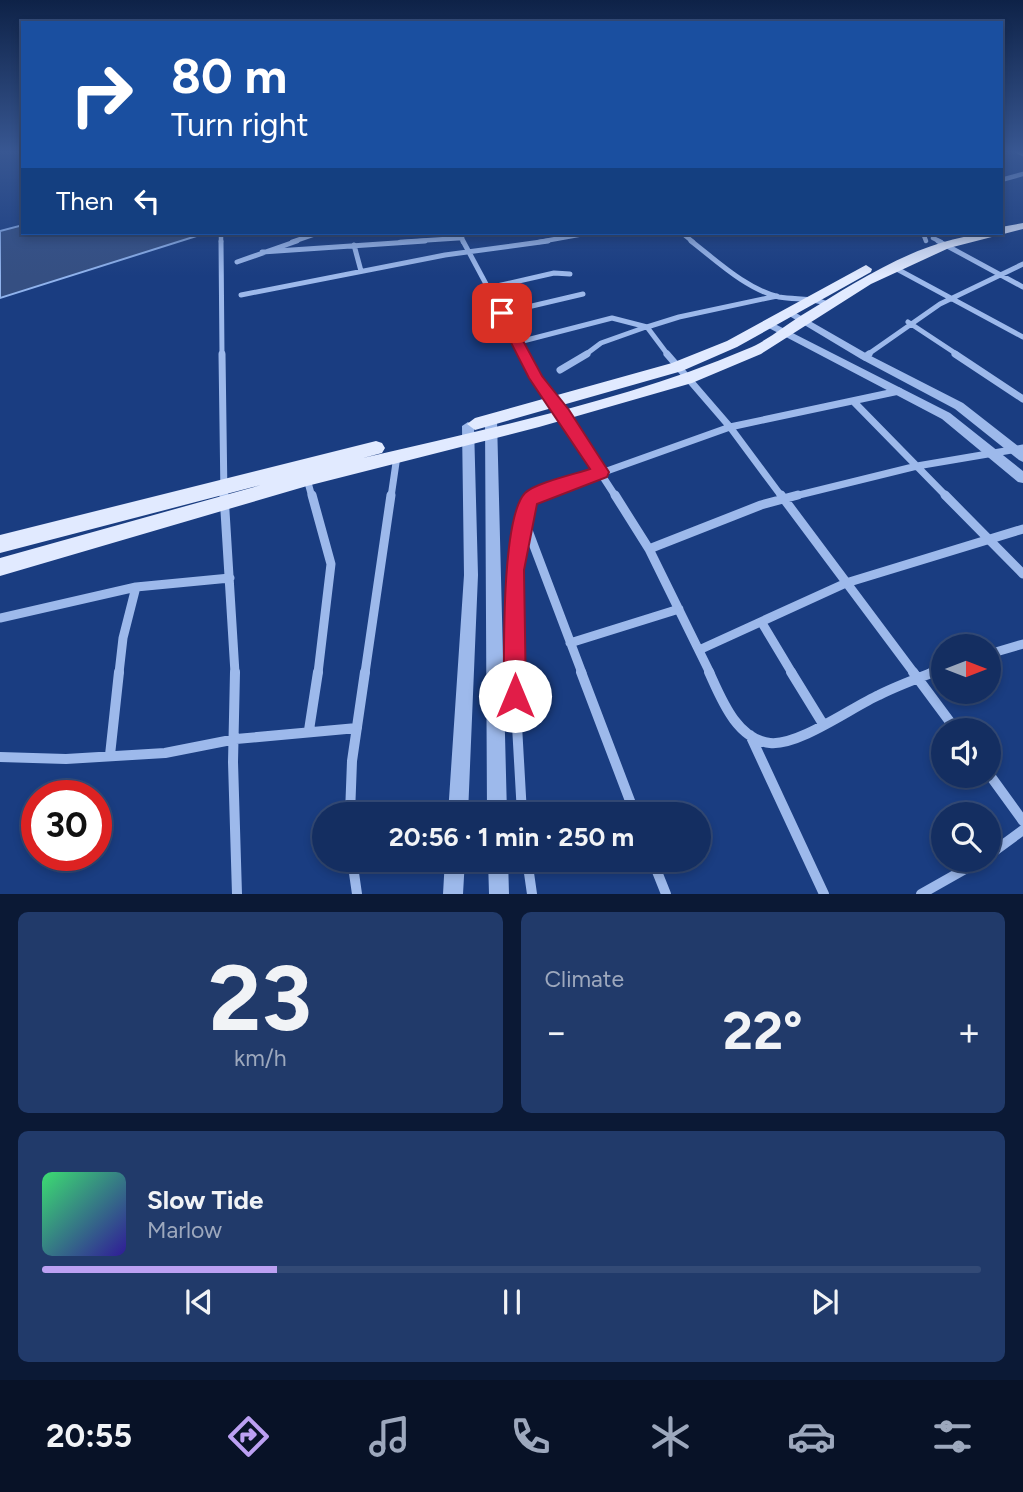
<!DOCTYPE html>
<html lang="en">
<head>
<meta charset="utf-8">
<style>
	:root { --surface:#142e61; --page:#213a6a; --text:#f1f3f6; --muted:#9da8bd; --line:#334a76; --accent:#bca0f2 }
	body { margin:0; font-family:Figtree,sans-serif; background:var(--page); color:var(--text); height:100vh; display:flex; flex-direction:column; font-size:26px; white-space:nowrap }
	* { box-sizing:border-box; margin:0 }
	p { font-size:23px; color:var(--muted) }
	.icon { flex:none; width:38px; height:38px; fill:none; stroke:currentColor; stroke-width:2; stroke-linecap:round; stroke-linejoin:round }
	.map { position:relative; height:894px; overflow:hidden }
	.panel { display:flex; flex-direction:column; gap:18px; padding:18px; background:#0b1935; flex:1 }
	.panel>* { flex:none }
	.hud { position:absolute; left:21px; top:21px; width:982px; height:214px; border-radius:0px; box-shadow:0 4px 10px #0003,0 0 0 2px var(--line); background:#1a4fa0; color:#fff; overflow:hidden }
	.needle { width:46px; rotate:90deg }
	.tools { position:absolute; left:931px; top:634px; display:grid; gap:14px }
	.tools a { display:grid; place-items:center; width:70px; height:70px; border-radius:50%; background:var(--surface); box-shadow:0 4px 10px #0003,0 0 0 2px var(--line); font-size:35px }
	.speed { position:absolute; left:21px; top:780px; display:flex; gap:14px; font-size:35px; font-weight:700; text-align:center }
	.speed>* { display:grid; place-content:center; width:91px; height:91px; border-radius:50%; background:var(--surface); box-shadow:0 4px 10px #0003,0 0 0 2px var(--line); line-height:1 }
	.speed .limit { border:10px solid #d22; background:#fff; color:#111 }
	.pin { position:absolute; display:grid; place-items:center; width:60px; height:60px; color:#fff; margin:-30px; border-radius:14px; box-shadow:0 4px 10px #0006 }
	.me { position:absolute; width:77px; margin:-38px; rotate:0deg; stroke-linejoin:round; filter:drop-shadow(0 0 5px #0008) }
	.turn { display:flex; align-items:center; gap:24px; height:147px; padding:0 35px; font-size:32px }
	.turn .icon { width:91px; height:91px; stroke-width:2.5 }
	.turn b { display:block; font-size:49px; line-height:60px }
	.then { display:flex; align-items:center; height:66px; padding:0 35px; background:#0003; gap:14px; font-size:26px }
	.big { font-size:52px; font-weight:700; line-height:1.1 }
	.panel .card { flex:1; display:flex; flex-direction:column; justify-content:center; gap:10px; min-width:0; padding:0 24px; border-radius:10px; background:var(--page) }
	.panel .dial { align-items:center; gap:0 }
	.dial b { font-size:91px; line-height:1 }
	.song { display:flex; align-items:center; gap:21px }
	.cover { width:84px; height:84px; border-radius:10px; background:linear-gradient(135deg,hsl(140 70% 55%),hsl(250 70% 35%)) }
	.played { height:7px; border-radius:4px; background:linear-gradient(90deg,var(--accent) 25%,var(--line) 25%) }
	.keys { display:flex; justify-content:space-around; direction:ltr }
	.heat { display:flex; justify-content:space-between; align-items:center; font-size:38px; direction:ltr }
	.panel .tiles { flex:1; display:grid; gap:18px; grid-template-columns:1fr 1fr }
	.card:last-child { grid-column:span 2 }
	.trip { position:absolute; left:312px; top:802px; width:399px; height:70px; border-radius:35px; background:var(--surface); box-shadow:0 4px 10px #0003,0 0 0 2px var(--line); font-weight:700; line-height:70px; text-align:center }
	.menu { display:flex; height:112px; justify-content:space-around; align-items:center; background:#081227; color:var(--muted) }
	.menu .icon { width:49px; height:49px }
	.menu .current { color:var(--accent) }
	.menu b { font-size:32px; color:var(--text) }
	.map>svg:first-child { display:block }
	.water { fill:#354f82; stroke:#90b3ed; stroke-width:2 }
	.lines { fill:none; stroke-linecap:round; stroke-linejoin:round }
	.minor-far4 { stroke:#9db9eb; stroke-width:4.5 }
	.minor-far3 { stroke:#9db9eb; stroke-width:5 }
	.minor-far2 { stroke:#9db9eb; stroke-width:7 }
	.minor-far1 { stroke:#9db9eb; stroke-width:9 }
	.minor { stroke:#9db9eb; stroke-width:10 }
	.tertiary { fill:#9db9eb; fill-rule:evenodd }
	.primary { fill:#e1eaff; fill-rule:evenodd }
	.route { fill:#e11d48; stroke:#92132f; stroke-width:2 }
</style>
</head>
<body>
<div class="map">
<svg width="1023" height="894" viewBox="0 0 1023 894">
	<rect width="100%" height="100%" fill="#1a3d81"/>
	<path class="water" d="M23,225V233H206L0,298V231Z"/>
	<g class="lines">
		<path class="minor-far4" d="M1017,151L1023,154
			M1001,180L1023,174
			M221,233V242
			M461,233L463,242
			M682,233L693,242
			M923,233L926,241
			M933,238L941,242
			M292,242L318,233
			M400,242L462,238
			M539,242L589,233"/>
		<path class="minor-far3" d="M221,241L222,355
			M463,241L524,355
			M691,241C717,261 746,289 779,297C796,300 812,297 828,304
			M938,241L1023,287
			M354,245L361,271
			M262,252L425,241
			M237,262L297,241
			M895,268L1023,337
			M488,288L554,273L570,274
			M241,295L445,255L548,241
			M502,313L583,294
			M908,322L958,355
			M519,342L612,318L647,327
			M585,355L601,343L646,327
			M668,355L647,327L679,317L777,296
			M867,355L940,304L1023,264"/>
		<path class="minor-far2" d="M222,354L224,497
			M523,354L616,497
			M667,354L730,427L782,497
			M955,354L1023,399
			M865,357L869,354
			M560,370L587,354
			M853,401L947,497
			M307,479L312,497
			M391,497L397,456
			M534,497L730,427L899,391
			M791,497L917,466L1023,448"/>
		<path class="minor-far1" d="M224,495L235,673
			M312,495L331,564L318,673
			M615,495L649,549L710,673
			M781,495L914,673
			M945,495L1023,574
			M526,525L582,673
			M649,549L761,505L798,495
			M0,618L136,587
			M762,623L792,673
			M570,643L679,609
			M699,650L846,583L1023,529
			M989,654L1023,644
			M119,673L123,638L136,587L230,578
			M365,673L391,495
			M514,673L515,570L529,500L537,495
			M930,673L943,668"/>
		<path class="minor" d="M235,672L233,762L237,894
			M514,672L522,814
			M581,672L635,814
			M709,672C721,698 736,739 770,743C799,746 852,707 879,695C897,686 916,679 934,672
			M791,672L823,724
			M913,672L956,730
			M309,730L318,672
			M750,735L824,894
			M110,755L119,672
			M0,757L66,759L165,753L236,739L357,728
			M989,774L1023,821
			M350,814L352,761L365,672
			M989,855L1023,830
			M352,859L357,894
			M527,859L532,894
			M652,859L666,894
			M921,894L983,859"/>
		<path class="tertiary" d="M789,309L869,355L963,403L1023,450V462L1019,460L955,409L861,359L786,314L784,312Z
			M769,321L950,413L1023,471V483L1018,482L942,419L765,326L764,324Z
			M491,416L497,420L507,814H487L485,420Z
			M468,422L474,426L478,575L468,814H448L464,575L462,426Z
			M445,859H465L463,894H443Z
			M488,859H508L509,894H489Z"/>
		<path class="primary" d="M1023,223V229L949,248L871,284L761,354L692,383L539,427L307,486L0,576V558L261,485L0,553V535L376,441L382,443L385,448L382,453L363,458C492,427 626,401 747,349C767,341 784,326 802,315C861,279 929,233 1001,233V227Z
			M866,265L872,269L871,272L737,347L682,371L475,430L467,424L475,418L672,363L727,341Z"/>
	</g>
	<linearGradient id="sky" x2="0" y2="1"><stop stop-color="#0e2247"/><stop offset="0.55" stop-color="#385792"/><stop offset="1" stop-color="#385792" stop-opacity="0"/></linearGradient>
	<rect width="1023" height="276" fill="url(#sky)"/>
	<path class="route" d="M498,311H507L542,376L569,410L609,472L607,477L537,504L524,570L526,696L523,704L515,707L507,704L504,696C504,658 501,518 525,493C535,483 575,474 590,469L529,378L496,313Z"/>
</svg>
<div class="tools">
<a><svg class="needle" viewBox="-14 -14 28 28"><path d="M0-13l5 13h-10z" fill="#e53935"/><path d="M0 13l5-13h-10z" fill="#9da8bd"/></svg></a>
<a><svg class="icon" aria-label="sound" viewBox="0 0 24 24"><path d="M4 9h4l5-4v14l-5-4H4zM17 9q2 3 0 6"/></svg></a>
<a><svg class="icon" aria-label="search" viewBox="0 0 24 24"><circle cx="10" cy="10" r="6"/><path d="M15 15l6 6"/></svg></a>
</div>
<div class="speed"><div class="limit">30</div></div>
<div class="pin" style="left:502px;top:313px;background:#d93025"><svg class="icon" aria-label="arrive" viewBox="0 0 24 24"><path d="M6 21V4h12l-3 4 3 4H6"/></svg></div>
<svg class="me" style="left:515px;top:696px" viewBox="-20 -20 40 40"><circle r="19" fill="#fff"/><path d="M0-13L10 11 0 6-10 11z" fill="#e11d48"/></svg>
<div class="trip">20:56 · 1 min · 250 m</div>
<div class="hud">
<div class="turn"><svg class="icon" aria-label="right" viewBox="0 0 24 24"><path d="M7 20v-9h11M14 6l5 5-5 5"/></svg><div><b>80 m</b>Turn right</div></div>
<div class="then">Then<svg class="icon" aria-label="left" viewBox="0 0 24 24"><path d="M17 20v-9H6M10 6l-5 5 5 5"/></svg></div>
</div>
</div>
<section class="panel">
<div class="tiles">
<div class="card dial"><b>23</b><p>km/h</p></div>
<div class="card"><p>Climate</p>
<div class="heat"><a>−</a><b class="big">22°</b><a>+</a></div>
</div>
<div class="card">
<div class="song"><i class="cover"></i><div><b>Slow Tide</b><p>Marlow</p></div></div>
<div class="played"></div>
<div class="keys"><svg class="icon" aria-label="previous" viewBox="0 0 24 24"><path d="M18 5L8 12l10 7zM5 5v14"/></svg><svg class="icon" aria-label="pause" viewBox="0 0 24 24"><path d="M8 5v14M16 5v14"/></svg><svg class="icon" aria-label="next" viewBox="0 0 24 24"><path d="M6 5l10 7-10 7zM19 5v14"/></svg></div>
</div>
</div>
</section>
<nav class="menu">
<b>20:55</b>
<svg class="icon current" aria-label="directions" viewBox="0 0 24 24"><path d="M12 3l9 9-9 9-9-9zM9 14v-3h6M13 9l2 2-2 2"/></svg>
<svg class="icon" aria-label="music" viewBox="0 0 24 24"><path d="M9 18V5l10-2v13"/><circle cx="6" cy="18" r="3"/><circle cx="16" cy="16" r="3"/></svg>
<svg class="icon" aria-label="phone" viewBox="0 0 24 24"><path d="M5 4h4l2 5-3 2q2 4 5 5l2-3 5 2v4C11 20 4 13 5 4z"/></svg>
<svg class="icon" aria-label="climate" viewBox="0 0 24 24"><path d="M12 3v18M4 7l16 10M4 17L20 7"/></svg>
<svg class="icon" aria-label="car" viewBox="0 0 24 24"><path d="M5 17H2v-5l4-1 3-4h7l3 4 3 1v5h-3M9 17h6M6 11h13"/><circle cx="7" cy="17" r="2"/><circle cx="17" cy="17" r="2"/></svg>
<svg class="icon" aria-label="filters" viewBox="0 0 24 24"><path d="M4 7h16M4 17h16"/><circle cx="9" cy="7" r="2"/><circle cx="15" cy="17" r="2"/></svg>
</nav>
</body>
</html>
